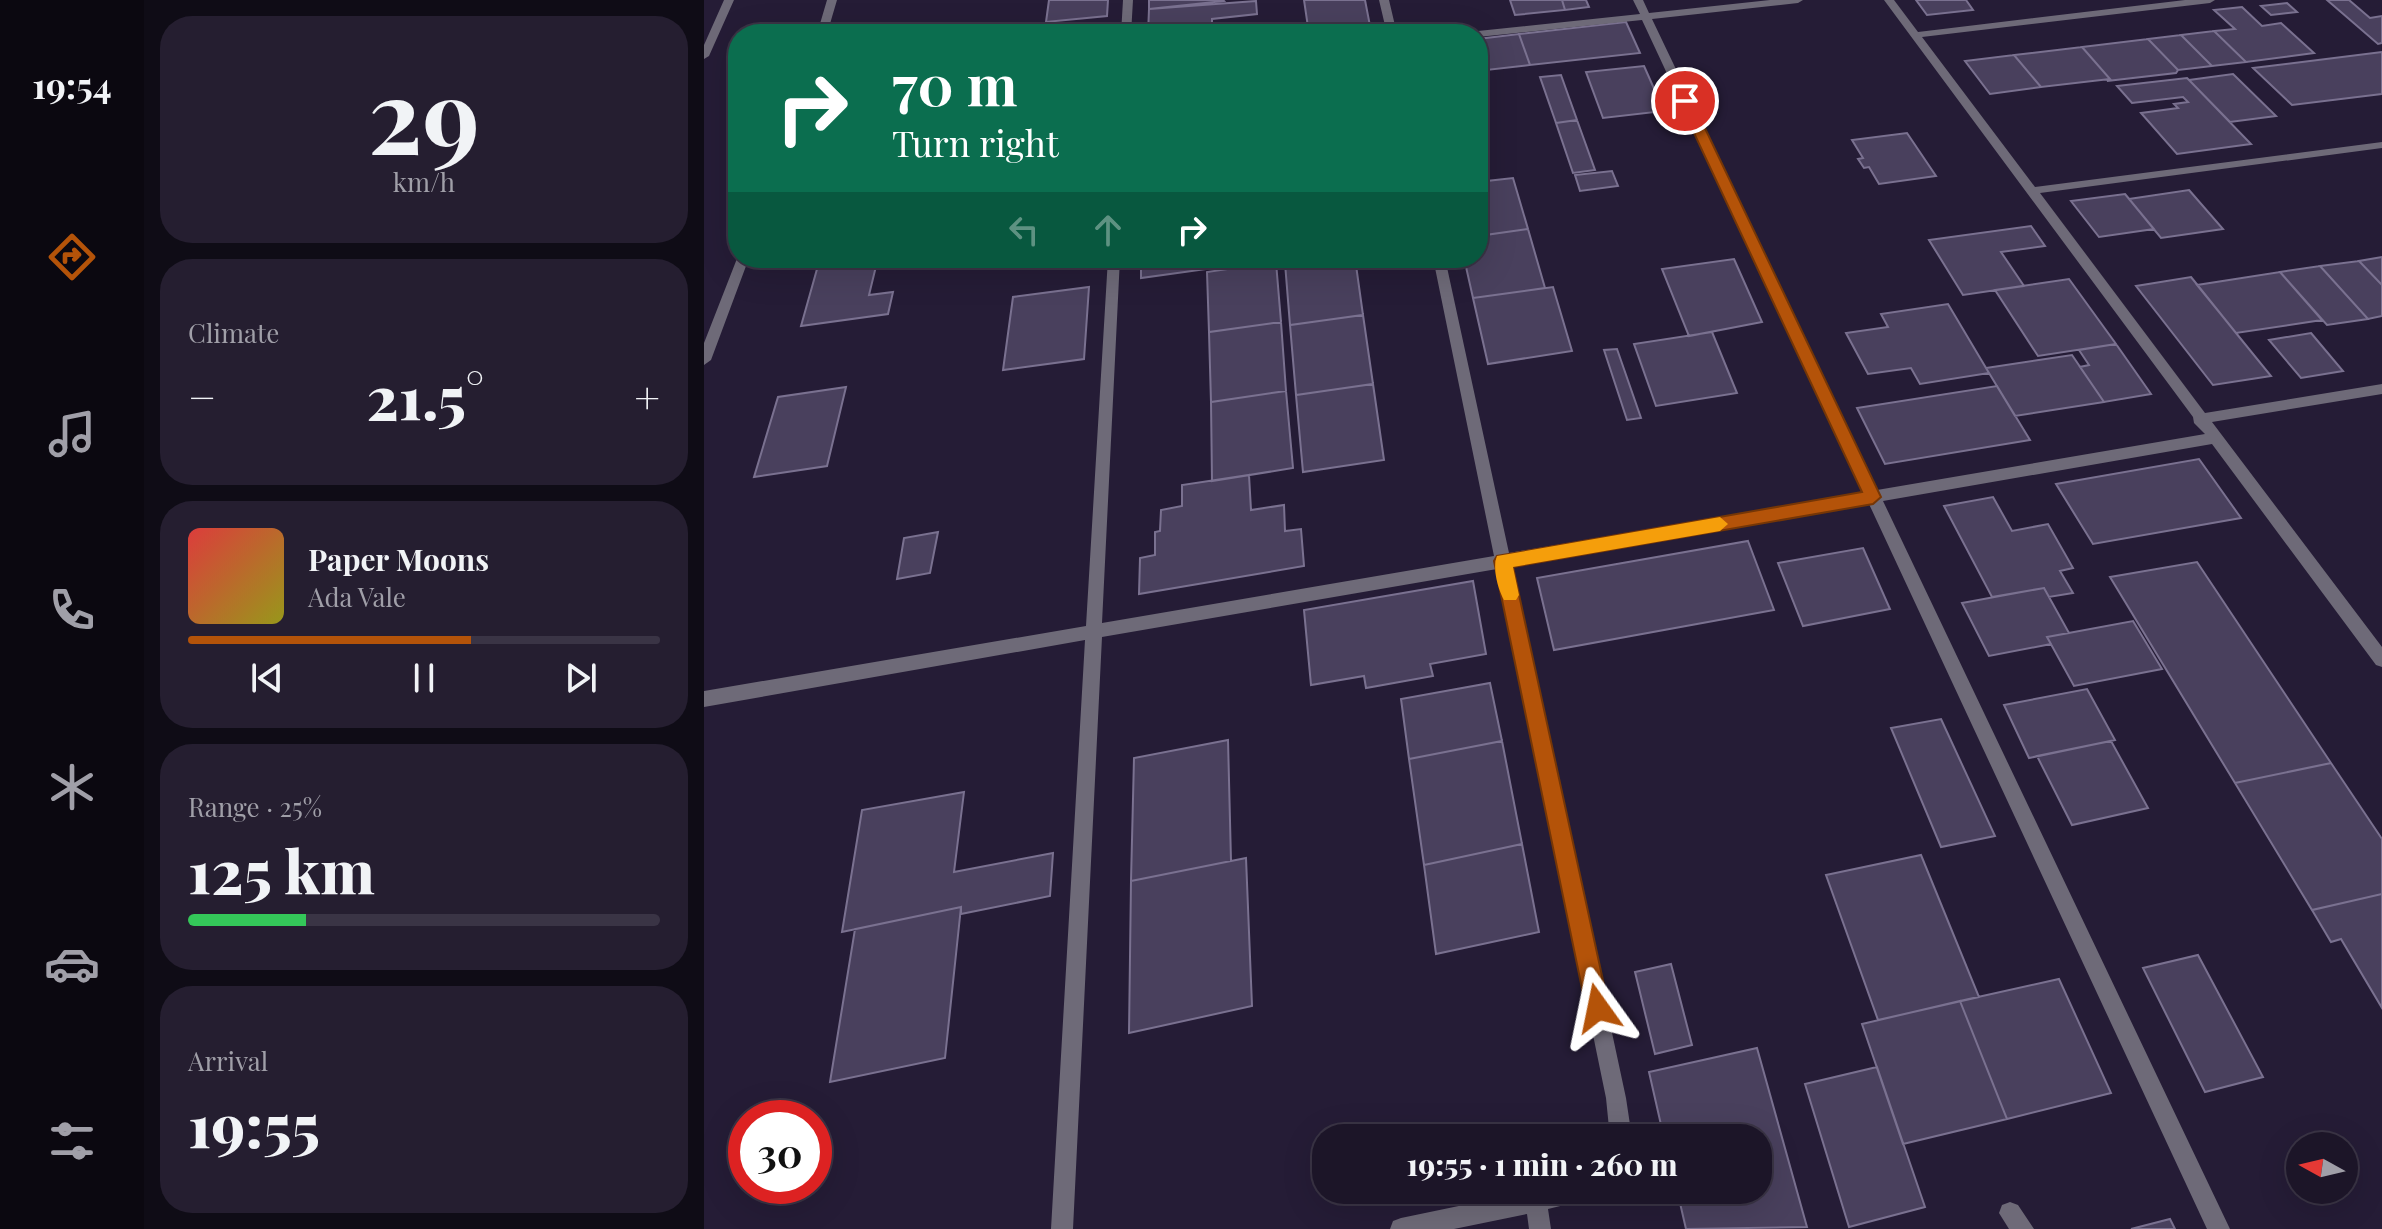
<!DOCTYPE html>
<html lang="en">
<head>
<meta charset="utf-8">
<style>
	:root { --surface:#1c1528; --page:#251e30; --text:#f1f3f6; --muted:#a09fa8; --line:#3a3445; --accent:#b45309 }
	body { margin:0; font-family:"Playfair Display",serif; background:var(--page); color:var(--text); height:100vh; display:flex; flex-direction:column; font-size:30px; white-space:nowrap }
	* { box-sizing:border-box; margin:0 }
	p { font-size:26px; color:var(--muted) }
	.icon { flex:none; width:44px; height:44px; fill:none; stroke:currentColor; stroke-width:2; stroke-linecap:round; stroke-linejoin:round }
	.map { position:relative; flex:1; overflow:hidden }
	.details { display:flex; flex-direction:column; gap:16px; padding:16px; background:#0f0c16; width:560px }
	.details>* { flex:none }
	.banner { position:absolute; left:24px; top:24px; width:760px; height:244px; border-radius:32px; box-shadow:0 8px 32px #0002,0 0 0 2px var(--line); background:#0b6e4f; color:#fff; overflow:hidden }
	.needle { width:52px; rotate:278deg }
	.buttons { position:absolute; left:1582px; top:1132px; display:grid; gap:16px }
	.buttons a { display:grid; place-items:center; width:72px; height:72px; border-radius:50%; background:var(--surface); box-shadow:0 8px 32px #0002,0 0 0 2px var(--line); font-size:40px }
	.speed { position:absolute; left:24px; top:1100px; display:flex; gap:16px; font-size:40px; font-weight:700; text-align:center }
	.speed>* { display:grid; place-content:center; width:104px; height:104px; border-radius:50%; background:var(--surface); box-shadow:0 8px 32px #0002,0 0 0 2px var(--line); line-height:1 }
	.speed .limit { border:12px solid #d22; background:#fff; color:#111 }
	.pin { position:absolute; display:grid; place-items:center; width:68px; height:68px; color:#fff; margin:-34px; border:4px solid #fff; border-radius:50%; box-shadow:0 2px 8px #0007 }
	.me { position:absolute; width:88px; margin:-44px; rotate:348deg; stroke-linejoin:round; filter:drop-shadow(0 0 6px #0008) }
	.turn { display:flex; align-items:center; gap:28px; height:168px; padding:0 32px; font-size:36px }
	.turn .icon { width:104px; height:104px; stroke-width:2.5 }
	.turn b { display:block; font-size:56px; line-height:68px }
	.lanes { display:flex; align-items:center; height:76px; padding:0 32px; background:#0003; justify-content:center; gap:40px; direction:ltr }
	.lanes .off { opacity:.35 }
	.big { font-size:60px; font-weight:800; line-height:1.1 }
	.details .tile { flex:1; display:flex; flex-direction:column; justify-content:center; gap:12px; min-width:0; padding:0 28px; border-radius:32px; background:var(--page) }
	.details .dial { align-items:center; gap:0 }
	.dial b { font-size:104px; line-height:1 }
	.song { display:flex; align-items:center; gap:24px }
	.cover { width:96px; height:96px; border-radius:12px; background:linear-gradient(135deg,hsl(0 70% 55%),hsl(60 70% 35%)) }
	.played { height:8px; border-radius:4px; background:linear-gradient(90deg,var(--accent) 60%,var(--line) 60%) }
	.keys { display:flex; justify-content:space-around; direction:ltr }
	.heat { display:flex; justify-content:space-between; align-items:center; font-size:44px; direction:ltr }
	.charge { height:12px; border-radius:6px; background:linear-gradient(90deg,#34c759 25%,var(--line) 0) }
	.trip { position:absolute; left:608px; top:1124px; width:460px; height:80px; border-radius:32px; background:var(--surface); box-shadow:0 8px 32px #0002,0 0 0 2px var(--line); font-weight:800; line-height:80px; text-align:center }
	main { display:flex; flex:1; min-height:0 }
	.tabs { display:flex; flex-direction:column; width:144px; justify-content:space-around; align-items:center; background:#0b0810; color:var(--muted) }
	.tabs .icon { width:56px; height:56px }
	.tabs .current { color:var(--accent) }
	.tabs b { font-size:36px; color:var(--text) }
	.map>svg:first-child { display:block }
	.building { fill:#49405d; stroke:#7a7190; stroke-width:2 }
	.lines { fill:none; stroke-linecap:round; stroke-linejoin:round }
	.street { fill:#6e6a78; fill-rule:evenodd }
	.route { fill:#b45309; stroke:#753606; stroke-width:2 }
	.slow { fill:#f59e0b }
</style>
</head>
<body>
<main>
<nav class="tabs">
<b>19:54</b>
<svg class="icon current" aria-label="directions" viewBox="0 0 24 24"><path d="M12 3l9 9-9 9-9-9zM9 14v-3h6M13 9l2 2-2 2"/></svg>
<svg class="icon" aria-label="music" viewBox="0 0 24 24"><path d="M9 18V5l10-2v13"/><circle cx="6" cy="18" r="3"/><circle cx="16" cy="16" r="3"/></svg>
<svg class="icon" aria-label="phone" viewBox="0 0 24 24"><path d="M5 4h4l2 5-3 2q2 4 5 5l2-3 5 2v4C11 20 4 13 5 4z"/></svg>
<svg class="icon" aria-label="climate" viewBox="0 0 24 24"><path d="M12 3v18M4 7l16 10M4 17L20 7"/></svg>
<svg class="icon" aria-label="car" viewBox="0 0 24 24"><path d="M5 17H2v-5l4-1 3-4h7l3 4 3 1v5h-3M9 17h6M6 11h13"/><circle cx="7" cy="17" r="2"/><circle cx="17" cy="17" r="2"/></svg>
<svg class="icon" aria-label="filters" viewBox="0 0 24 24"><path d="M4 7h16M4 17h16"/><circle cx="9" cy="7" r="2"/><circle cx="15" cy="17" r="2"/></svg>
</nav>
<section class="details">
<div class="tile dial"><b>29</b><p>km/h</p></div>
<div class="tile"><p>Climate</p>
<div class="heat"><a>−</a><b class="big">21.5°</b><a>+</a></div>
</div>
<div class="tile">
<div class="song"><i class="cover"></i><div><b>Paper Moons</b><p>Ada Vale</p></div></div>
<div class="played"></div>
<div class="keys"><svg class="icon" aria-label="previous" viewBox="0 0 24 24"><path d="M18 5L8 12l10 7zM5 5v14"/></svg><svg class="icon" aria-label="pause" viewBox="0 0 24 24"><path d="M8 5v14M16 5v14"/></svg><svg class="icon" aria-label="next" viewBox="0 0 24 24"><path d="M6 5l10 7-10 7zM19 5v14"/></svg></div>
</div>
<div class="tile"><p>Range · 25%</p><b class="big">125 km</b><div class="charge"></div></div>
<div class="tile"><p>Arrival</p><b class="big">19:55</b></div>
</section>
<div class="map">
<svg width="1678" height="1229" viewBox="0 0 1678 1229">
	<rect width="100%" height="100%" fill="#251c36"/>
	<path class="building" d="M345,0H404L403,16L342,22Z
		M445,0H519L520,1L445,9Z
		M600,0H661L667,31L605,34Z
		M806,0H858L861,10L811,15Z
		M858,0H882L885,7L861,10Z
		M1212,0H1262L1269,10L1223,15Z
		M1623,0H1645L1666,18L1678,16V43L1674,44Z
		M552,1L553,14L508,19V24L493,26V34H444L445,9Z
		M1583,3L1593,12L1567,15L1557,6Z
		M1538,7L1558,26L1577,23L1610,53L1542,62L1510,31L1531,29L1510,10Z
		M922,22L936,53L826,65L815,34Z
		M1510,31L1542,62L1508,66L1477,35Z
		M815,34L826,65L774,71V39Z
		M1477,35L1508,66L1474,70L1444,39Z
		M1444,39L1474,70L1472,73L1403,81L1406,79L1378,47Z
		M1378,47L1406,79L1337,87L1310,55Z
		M1678,52V94L1588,105L1549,68Z
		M1310,55L1337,87L1286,94L1261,61Z
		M940,66L960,111L899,118L882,72Z
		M1529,74L1572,116L1526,122L1485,80Z
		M857,75L873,120L852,123L836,77Z
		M1483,78L1485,80L1547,144L1473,154L1437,113L1474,108L1470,104L1484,102L1479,97L1428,103L1413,86Z
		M873,120L891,170L869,173L852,123Z
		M1203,133L1232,176L1175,184L1165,167L1160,168L1154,159L1159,158L1148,140Z
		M908,171L914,186L876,191L871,175Z
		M809,178L824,229L774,236V182Z
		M1485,190L1519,229L1457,238L1425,199Z
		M1421,194L1450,229L1395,237L1367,201Z
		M1327,226L1341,246L1297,252L1320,286L1259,295L1225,240Z
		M824,229L841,288L769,298L760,258H774V236Z
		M1678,257V285L1655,261Z
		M145,258H174L165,295L189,292L184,314L97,326L115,262Z
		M437,258H509L510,268L437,278Z
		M619,258H651L659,315L586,325L581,263Z
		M1030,259L1058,322L985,336L958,269Z
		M1655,261L1678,285V316L1664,319L1616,266Z
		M572,262L577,322L505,332L503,272Z
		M1616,266L1664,319L1623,325L1576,272Z
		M1576,272L1618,320L1532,333L1493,285Z
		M1487,277L1532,333L1567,376L1509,385L1432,286Z
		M1365,279L1412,344L1334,356L1291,290Z
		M385,287L380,359L299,370L309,297Z
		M849,287L868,351L784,364L769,298Z
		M1244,304L1285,373L1216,384L1207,368L1164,374L1142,333L1184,327L1177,314Z
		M659,315L669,384L592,395L586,325Z
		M577,322L582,391L507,402L505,332Z
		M1008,332L1033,393L952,406L930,344Z
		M1607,333L1639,371L1597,378L1565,340Z
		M1412,344L1447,394L1400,402L1376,367L1385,365L1375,350Z
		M913,349L937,418L923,420L900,350Z
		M1368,355L1400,402L1311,416L1282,368Z
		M669,384L680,460L599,472L592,395Z
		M1293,386L1326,440L1181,464L1153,408Z
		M142,387L123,466L50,477L74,397Z
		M582,391L589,468L508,481L507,402Z
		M1495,459L1537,518L1389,544L1352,484Z
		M545,475L547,510L580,505L581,531L597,529L600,566L435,594L436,558L451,555V532L456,531L457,510L478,506V485Z
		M1289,497L1308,531L1344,524L1369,568L1356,571L1369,593L1345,597L1340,588L1288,597L1240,506Z
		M234,532L226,573L193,579L200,538Z
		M1044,541L1070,610L850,650L833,578Z
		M1159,548L1186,609L1099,626L1074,563Z
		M1493,562L1627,763L1531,783L1406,577Z
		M769,581L782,654L726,664L729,676L662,688L660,676L607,685L600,610Z
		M1340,588L1365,633L1343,637L1347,644L1285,656L1258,603Z
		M1429,621L1458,669L1370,686L1343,637Z
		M786,683L798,741L705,759L697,699Z
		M1383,689L1411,740L1325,758L1300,705Z
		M1237,719L1291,836L1237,847L1187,728Z
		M524,740L527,861L427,881L430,758Z
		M798,741L818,844L720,865L705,759Z
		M1407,741L1444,808L1368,825L1333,756Z
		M1627,763L1678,839V894L1608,910L1531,783Z
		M260,792L250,872L349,853L346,896L257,914V907L138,932L158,810Z
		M818,844L835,932L732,954L720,865Z
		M1217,855L1275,997L1174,1020L1122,875Z
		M542,858L548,1006L425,1033L427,881Z
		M1678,894V1008L1637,939L1627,942L1608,910Z
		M257,907L241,1058L126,1082L151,929Z
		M1494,955L1559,1077L1501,1092L1439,968Z
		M967,964L988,1045L951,1054L931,972Z
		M1355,979L1407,1093L1303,1119L1256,1001Z
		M1256,1001L1303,1119L1199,1144L1158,1024Z
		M1053,1048L1103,1227L982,1229L973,1190H1054V1138H960L945,1072Z
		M1173,1067L1221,1207L1145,1227L1101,1084Z
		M1466,1219L1471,1229H1427Z"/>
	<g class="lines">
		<path class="street" d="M20,0H30L5,56L0,59V45Z
			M123,0H133L123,34H113Z
			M419,0H429L427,34H417Z
			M675,0H685L693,34H683Z
			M929,0H939L945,13L1066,0H1099L1094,3L948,19L1173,490L1501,434L1490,423L1489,417L1180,0H1190L1214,32L1481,0H1511L1506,3L1218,37L1331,187L1678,142V148L1336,193L1501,413L1678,384V394L1508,422L1678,647V667L1672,665L1508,444L1179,501L1526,1229H1503L1165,504L808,566L922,1098L928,1138H906L902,1098L793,569L398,637L369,1229H347L381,640L0,707V691L382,626L404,258H416L398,623L790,556L729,258H741L805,553L1159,493L938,20L774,37V34H769L774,31L936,14Z
			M34,256L45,258L7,360L0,365V343Z
			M832,1190H892L889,1198L844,1209L847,1229H825L823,1214L750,1229H686L689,1221L697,1218Z
			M1306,1202L1314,1205L1330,1229H1305L1295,1213L1298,1205Z"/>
	</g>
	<path class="route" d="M977,99L988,101L1177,497L1169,504L809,567L905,1008L902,1016L894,1020L886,1016L882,1008L790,561L793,556L1158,492L975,101Z"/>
	<path class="slow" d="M1016,517L1024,524L1016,531L809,567L815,595L812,600H800C794,589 788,568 793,556Z"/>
</svg>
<div class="buttons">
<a><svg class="needle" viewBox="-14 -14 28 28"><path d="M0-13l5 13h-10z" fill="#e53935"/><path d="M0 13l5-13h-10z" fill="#a09fa8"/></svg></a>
</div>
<div class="speed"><div class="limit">30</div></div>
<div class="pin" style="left:981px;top:101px;background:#d93025"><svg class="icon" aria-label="arrive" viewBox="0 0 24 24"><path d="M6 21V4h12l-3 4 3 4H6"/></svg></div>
<svg class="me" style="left:894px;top:1008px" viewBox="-20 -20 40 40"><path d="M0-17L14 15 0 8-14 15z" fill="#b45309" stroke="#fff" stroke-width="4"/></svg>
<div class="trip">19:55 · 1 min · 260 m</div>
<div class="banner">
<div class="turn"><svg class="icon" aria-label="right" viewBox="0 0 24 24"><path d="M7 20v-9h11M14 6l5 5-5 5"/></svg><div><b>70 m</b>Turn right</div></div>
<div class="lanes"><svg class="icon off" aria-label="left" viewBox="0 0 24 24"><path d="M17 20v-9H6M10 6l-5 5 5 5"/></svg><svg class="icon off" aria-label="ahead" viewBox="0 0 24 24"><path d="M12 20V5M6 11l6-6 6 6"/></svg><svg class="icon" aria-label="right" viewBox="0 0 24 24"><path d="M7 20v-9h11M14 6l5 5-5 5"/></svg></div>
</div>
</div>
</main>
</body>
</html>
